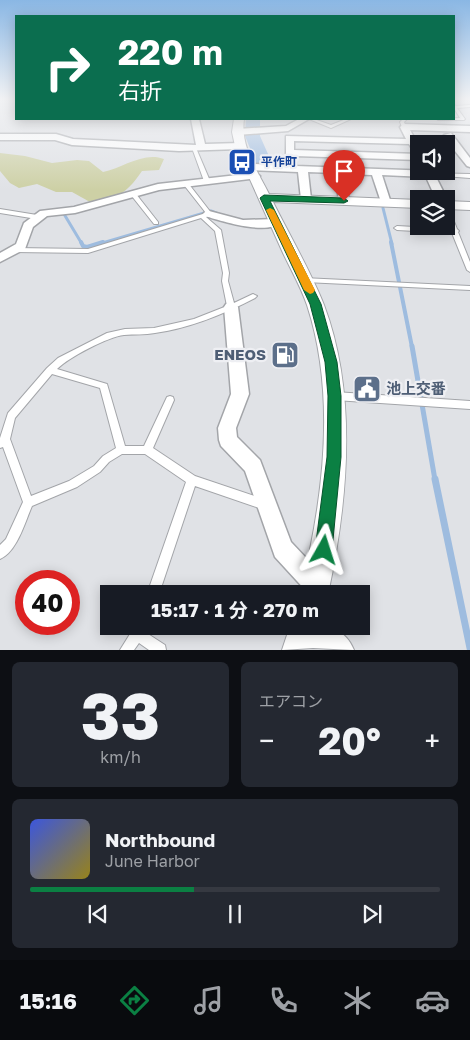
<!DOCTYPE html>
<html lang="ja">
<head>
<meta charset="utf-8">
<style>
	:root { --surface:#171b24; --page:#242831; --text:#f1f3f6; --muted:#9ea1a6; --line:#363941; --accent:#0b8043 }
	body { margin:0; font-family:"Golos Text","Noto Sans JP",sans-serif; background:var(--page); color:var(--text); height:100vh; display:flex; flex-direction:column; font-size:19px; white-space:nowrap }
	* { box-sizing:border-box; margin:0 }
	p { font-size:16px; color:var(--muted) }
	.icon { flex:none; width:28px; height:28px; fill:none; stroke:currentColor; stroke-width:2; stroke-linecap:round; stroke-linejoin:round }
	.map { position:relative; height:650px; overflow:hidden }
	.panel { display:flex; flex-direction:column; gap:12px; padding:12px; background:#0d0f14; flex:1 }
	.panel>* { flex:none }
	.banner { position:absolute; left:15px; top:15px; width:440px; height:105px; border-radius:0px; box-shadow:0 2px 12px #0003; background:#0b6e4f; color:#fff; overflow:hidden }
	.controls { position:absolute; left:410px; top:135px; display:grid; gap:10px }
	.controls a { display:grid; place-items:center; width:45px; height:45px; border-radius:0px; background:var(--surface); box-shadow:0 2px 12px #0003; font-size:25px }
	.speed { position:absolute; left:15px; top:570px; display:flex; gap:10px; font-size:25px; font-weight:700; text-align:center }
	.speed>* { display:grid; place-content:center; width:65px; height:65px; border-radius:50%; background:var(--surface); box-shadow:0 2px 12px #0003; line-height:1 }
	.speed .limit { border:8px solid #d22; background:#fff; color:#111 }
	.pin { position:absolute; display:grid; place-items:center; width:42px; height:42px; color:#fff; margin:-51px -21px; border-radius:50% 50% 50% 0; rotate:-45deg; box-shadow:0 0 5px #0007 }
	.pin .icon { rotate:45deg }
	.me { position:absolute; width:55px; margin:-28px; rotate:6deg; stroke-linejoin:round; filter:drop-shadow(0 0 4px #0008) }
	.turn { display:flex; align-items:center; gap:18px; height:105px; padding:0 20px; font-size:22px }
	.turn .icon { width:65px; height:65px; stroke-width:2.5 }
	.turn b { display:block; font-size:35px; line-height:42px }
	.big { font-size:38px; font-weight:700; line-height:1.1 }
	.panel .tile { flex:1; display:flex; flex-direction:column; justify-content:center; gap:8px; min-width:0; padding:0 18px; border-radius:8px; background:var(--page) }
	.panel .dial { align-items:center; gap:0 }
	.dial b { font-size:65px; line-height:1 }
	.song { display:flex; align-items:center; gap:15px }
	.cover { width:60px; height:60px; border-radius:8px; background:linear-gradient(135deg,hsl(230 70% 55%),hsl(50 70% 35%)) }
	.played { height:5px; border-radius:2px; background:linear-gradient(90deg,var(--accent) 40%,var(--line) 40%) }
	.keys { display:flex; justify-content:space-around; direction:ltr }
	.heat { display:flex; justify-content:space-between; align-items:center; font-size:28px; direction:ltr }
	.panel .tiles { flex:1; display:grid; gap:12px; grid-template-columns:1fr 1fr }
	.tile:last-child { grid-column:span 2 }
	.trip { position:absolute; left:100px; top:585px; width:270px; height:50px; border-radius:0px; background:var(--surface); box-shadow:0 2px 12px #0003; font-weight:700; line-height:50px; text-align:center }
	.menu { display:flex; height:80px; justify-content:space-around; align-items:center; background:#090b0e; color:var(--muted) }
	.menu .icon { width:35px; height:35px }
	.menu .active { color:var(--accent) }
	.menu b { font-size:22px; color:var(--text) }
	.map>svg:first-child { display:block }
	.green { fill:#cdd0a5 }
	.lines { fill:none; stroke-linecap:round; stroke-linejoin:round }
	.stream-far3 { stroke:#9ebcdf; stroke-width:3 }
	.stream-far2 { stroke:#9ebcdf; stroke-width:4 }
	.stream-far1 { stroke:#9ebcdf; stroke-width:5 }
	.stream { stroke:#9ebcdf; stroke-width:7 }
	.river { fill:#9ebcdf; fill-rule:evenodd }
	.service-casing { stroke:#a3a5a9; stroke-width:2 }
	.minor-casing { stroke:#a3a5a9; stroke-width:3 }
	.tertiary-casing { stroke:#a3a5a9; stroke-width:2 }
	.service { fill:#fff; fill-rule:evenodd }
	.minor { fill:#fff; fill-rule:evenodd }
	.tertiary { fill:#fff; fill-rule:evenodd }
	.route { fill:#0b8043; stroke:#07532c }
	.slow { fill:#f59e0b }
	.labels { text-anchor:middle; stroke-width:4.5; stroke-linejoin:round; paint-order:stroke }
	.far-transit-label { font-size:12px; font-weight:bold; fill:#164399; stroke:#eeeff3; text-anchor:start }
	.service-label { font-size:15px; font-weight:bold; fill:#4e5e75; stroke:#eeeff3; text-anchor:end }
</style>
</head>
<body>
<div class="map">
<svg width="470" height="650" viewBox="0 0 470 650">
	<rect width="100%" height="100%" fill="#e0e2e6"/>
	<path class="green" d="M0,153L25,156L52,163L77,160L89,161L103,172C122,168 144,151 164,159L159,170L142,171C124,197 119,195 90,202L72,192H56L37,184L19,188L10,183L0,171Z"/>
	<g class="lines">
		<path class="stream-far3" d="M383,208L392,244
			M64,214L82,244
			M99,244L211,211L221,215"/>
		<path class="stream-far2" d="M81,242L83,246L87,247L103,242
			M391,242L412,347"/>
		<path class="stream-far1" d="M412,346L435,480"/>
		<path class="stream" d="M435,479L470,648"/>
		<path class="river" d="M246,119H260V136L272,163L270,166H258L256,163L245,136Z"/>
		<defs>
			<path id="service" d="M454,105L456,106L470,105V107L457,108L465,119L464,120H438L437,119L460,118L454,108Z
				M309,119H314L331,125L346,119H351L331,128Z
				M403,119H407L404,122L406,127L404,128L402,127L400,122Z
				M192,147L196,148L210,181L209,182L204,181L192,148Z
				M428,173L470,174V178L430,175H428Z
				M184,183H188L212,214L206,217L221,230L229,273L228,281L234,303L253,294L257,296L255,298C224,314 190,328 155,333C145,335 134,334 124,335C108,337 69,357 57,369L107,384L125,446H144L167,397L170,396L173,397L174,400L153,448L195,476L269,501L270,505L269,509L265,510L195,486L159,594H147L186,482L145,454H122L109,462L100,472L77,487L32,506C25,522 17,552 0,559V545L6,539L23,502L3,447L0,448V438L8,413L47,368L58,358L107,333L125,329L154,328L194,319L227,306L222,281L223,273L215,231L201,218L88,253L14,252L11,250L14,248L88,249L206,213L184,185ZM52,374L100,388L116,448L103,456L94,466L69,481L31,496L10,439L15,418Z
				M134,193L136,194L158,222V224H154L131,195Z
				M446,207L449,209L457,229L459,231L458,232L470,262V272L467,270L452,233L397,230L394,228L397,226L451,229L446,217Z
				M0,209L37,215L40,217L37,219L0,213Z
				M303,278L470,286V290L305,282L302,280Z
				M335,392L470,401V409L335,400L332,399L331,396L332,393Z
				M135,626H147L145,632L165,645L166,650H149L139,643L134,650H120Z"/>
			<path id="minor" d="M191,119H199L205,144L240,143L245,146L240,149L179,151L72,145L55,140H0V134H56L73,139L196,145Z
				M299,119H309L288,131L237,135L233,132L237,129L286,126Z
				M404,124L470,126V132L410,130L415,139L447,140L444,135L451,133L470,158V167L467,166L451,146L446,145V144H419V150H413L409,144L294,141V150L419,154V160L295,156L296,166L433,171L447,199L446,201V199H436L426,177L382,175L391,203L390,205H382L372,175L345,174L349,201L344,204L339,201L335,173L308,172L311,199L306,202L301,199L298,172L250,170L245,167L250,164L286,165V136L406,139L400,127Z
				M255,173L260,176L259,178L159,190L75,213L47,216L33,227L25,249L0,262V253L16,244L24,223L40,211L74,207L158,184Z
				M209,211L243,220L275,219L281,222C268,236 221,221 205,216L203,214L205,212Z
				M231,302L236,304L238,307L249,394L236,428L237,437L260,460L291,542L324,577L328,585L323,594L308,593L275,557L245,471L221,446L219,440L218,428L231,394L224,307L226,304Z"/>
			<path id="tertiary" d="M234,119H244C240,146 257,170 269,194L419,200V208L273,202C289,234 311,272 324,305C358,395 348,501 328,594H300C323,501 337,397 307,305C301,287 291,270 283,253C267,217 251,182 235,146L232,132Z
				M446,201L470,202V210L446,209Z
				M290,626C317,626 342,621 354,650L313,648L282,650Z"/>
		</defs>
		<use href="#service" class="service-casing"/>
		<use href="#minor" class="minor-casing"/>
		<use href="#tertiary" class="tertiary-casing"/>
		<use href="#service" class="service"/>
		<use href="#minor" class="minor"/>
		<use href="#tertiary" class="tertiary"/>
	</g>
	<linearGradient id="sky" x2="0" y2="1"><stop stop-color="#8ab7e4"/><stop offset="0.52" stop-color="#f1f2f4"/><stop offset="1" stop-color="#f1f2f4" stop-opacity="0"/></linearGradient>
	<rect width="470" height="190" fill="url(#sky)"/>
	<path class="route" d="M264,195L344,198L348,201L344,203L270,201L321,304L337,362L341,396V457L332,550L330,557L324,559L318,557L315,550L327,457L328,396L325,362L310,304L260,198Z"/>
	<path class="slow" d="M270,208L274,210L315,290L313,293L310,294L304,290L266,210Z"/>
	<defs>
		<symbol id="bus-square" viewBox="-11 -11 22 22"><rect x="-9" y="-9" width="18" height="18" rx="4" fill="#1a4fb4" stroke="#eeeff3"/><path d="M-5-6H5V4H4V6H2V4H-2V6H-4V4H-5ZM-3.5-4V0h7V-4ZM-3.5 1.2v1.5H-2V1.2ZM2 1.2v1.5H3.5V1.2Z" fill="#fff"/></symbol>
		<symbol id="fuel-square" viewBox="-11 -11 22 22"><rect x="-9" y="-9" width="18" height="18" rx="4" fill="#5c6f8a" stroke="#eeeff3"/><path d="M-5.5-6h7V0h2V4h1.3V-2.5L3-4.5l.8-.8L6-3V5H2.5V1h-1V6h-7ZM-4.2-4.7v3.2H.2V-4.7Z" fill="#fff"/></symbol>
		<symbol id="civic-square" viewBox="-11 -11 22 22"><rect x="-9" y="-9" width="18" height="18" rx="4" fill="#5c6f8a" stroke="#eeeff3"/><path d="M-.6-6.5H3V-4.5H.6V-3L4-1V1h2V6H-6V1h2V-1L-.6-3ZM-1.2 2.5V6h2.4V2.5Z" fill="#fff"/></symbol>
	</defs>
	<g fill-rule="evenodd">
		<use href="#bus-square" x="226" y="146" width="32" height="32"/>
		<use href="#fuel-square" x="269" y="339" width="32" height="32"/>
		<use href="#civic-square" x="351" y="373" width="32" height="32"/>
	</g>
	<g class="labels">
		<g class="far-transit-label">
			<text x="261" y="166">平作町</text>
		</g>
		<g class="service-label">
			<text x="266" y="360">ENEOS</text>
			<text x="386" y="394" text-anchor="start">池上交番</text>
		</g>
	</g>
</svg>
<div class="controls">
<a><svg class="icon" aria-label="sound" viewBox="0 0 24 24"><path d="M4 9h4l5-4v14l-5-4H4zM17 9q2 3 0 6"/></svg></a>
<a><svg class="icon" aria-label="layers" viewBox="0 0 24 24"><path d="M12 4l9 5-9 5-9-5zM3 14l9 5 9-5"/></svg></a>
</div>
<div class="speed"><div class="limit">40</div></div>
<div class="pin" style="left:344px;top:201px;background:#d93025"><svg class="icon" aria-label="arrive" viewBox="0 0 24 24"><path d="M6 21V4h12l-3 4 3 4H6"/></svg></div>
<svg class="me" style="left:324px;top:550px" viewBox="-20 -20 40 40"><path d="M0-17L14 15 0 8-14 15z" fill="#0b8043" stroke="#fff" stroke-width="4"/></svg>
<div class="trip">15:17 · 1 分 · 270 m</div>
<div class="banner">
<div class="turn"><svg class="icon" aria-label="right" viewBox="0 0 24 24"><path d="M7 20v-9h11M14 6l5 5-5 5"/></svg><div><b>220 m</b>右折</div></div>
</div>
</div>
<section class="panel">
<div class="tiles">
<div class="tile dial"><b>33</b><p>km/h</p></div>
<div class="tile"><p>エアコン</p>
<div class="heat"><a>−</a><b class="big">20°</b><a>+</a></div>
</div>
<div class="tile">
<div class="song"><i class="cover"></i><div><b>Northbound</b><p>June Harbor</p></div></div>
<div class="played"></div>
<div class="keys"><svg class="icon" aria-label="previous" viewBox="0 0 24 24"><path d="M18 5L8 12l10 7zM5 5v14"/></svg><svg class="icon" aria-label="pause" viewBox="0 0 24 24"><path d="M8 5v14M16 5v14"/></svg><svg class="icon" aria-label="next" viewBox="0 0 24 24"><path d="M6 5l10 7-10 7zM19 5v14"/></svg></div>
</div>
</div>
</section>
<nav class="menu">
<b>15:16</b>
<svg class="icon active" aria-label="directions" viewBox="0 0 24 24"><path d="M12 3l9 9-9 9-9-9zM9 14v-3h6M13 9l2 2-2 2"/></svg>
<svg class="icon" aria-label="music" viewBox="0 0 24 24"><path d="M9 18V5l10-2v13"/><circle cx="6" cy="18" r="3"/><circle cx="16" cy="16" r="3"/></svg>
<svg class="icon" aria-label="phone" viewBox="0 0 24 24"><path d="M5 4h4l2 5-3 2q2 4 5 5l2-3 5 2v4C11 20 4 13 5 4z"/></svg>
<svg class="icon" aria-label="climate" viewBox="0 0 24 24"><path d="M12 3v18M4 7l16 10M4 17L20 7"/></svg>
<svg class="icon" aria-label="car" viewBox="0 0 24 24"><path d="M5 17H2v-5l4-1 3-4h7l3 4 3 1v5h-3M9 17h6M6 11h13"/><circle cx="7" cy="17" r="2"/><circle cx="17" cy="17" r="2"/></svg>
</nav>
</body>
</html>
